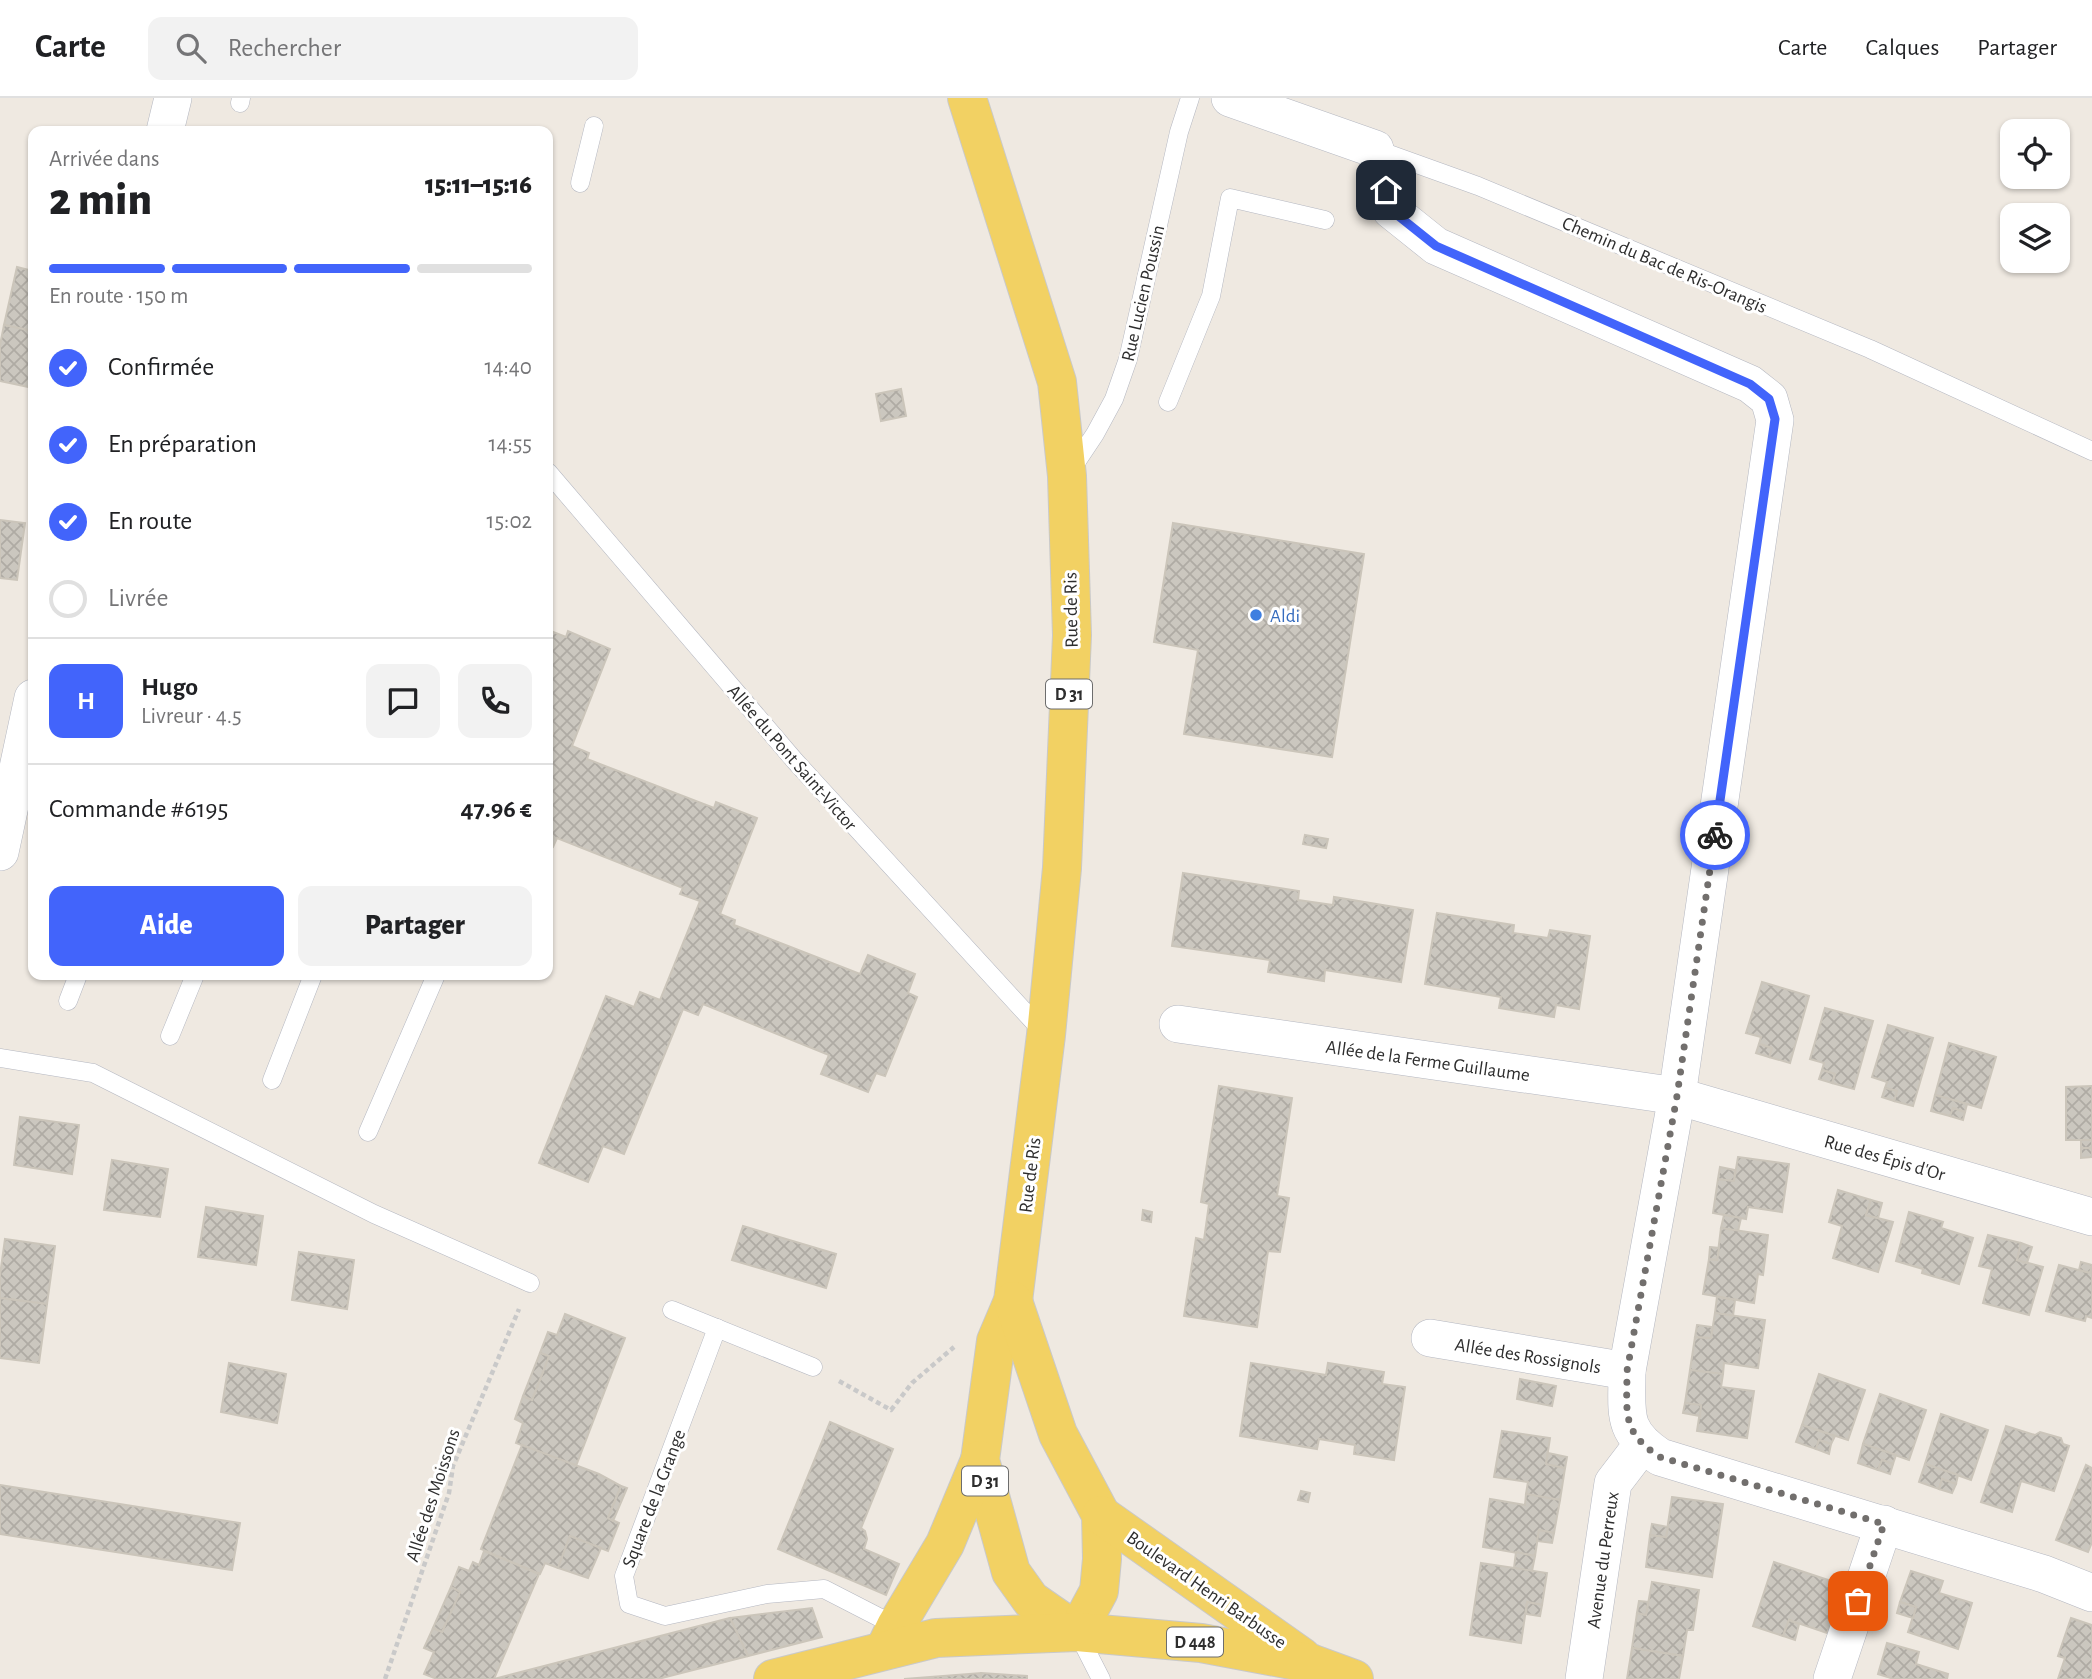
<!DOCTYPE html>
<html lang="fr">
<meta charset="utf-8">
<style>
:root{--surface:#fff;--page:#f2f2f2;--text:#202124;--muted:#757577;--line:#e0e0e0;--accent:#4264fb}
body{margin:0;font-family:"Alegreya Sans",sans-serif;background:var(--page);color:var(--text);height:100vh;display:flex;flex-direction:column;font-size:26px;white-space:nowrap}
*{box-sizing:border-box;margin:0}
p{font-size:23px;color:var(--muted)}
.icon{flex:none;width:38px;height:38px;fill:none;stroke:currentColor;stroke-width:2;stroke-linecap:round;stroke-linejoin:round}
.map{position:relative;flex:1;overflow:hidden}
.panel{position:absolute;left:28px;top:28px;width:525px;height:854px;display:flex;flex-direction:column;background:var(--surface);border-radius:14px;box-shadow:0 2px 5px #0004}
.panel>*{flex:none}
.fabs{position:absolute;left:2000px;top:21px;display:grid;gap:14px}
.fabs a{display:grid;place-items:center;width:70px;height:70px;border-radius:14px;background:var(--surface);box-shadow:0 2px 5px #0004;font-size:35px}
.pin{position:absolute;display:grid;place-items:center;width:60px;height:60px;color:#fff;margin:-30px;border-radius:14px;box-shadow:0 4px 10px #0006}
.courier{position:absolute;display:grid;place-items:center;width:70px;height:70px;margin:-35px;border:5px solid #4264fb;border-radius:50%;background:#fff;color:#222;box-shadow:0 2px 9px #0007}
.head em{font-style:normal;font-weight:800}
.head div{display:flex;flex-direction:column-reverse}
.head{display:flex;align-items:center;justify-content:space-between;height:119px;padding:0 21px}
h1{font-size:46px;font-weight:800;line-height:52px}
.bar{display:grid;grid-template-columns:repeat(4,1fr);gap:10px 7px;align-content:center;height:84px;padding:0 21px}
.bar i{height:9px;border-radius:5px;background:var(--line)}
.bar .on{background:var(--accent)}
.bar p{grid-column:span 4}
.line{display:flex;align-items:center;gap:18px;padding:0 21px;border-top:2px solid var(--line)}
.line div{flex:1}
.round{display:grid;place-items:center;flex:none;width:74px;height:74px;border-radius:14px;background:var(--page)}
ol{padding:0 21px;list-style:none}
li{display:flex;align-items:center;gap:21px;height:77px}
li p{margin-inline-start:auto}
li .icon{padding:7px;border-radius:50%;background:var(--accent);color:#fff;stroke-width:4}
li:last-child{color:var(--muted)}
li i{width:38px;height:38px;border:4px solid var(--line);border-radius:50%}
.cta{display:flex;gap:14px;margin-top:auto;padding:14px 21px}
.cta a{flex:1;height:80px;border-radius:14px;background:var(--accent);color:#fff;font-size:28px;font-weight:800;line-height:80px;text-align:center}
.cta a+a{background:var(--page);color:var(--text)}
header{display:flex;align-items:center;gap:42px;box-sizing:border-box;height:98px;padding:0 35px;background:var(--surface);border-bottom:2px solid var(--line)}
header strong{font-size:33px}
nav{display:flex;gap:38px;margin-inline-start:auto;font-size:24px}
.search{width:490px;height:63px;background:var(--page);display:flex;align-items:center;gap:18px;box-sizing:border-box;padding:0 24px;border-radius:14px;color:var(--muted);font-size:26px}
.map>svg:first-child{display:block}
.building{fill:url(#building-cross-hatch);stroke:#cbc5ba;stroke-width:2}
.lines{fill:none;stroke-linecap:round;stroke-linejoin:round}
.lane-casing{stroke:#b4b7c1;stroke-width:19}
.street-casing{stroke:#b4b7c1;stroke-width:38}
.primary-casing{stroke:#c9c9c9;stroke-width:40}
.path{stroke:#c9c9c9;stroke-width:4.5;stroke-dasharray:5 3.5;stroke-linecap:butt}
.lane{stroke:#fff;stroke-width:18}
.street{stroke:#fff;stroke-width:37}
.primary{stroke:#f2d163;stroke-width:38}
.done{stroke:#726f6d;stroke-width:7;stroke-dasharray:0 12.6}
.route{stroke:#4264fb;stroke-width:9}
.shop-dot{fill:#3f7fe0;stroke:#fff;stroke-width:2.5}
.labels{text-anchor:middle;stroke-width:6;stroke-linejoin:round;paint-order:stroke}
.shield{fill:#fff;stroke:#6d6d6d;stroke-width:2}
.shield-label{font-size:18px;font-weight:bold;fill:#2e2e2e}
.street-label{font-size:19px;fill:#2e2e2e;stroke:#fff}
.shop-label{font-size:19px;fill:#366cbe;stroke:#fff;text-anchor:start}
</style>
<header>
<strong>Carte</strong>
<div class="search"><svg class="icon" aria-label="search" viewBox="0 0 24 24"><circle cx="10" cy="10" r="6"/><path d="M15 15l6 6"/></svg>Rechercher</div>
<nav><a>Carte</a><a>Calques</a><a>Partager</a></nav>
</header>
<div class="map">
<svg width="2092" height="1581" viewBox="0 0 2092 1581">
<defs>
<pattern id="building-cross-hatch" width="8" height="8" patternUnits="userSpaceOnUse" patternTransform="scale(1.75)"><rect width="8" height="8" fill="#cbc7bf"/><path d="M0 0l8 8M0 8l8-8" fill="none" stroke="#afaba4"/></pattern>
</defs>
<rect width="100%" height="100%" fill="#efe9e1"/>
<g class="building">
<path d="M17,169L33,173V233L4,227Z"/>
<path d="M4,227L33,233V290L0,283V247Z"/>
<path d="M901,291L906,318L881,323L876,296Z"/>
<path d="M0,422L25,425L17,482L0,480Z"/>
<path d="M1173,425L1364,456L1332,659L1184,636L1198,552L1154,544Z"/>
<path d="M548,532L566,539L568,533L610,551L572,648L589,655L587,661L714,710L716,704L757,720L720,816L735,822L734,827L860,876L868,857L915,876L908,895L917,899L885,978L876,975L868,994L821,976L829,957L703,906L698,917L683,911L624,1056L603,1048L588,1084L539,1065L606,898L634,909L640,894L660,902L700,803L680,796L683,790L557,740L553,749L548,747V649L553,635L548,633Z"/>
<path d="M1305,737L1328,741L1326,750L1303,746Z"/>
<path d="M1183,775L1299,793L1298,802L1333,807L1334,799L1413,812L1401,884L1325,872L1324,883L1268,874L1270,862L1172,848Z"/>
<path d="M1437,815L1514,827L1513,835L1548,840L1550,832L1590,838L1579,911L1556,907L1554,919L1499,910L1501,899L1425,886Z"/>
<path d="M1762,884L1809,898L1790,965L1769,959L1772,950L1759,946L1761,939L1746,935Z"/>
<path d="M1825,910L1873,923L1854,991L1832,985L1835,976L1822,972L1824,965L1810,961Z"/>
<path d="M1888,927L1933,940L1913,1008L1894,1003L1897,993L1885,990L1887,984L1872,979Z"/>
<path d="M1949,945L1996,959L1981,1010L1935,997Z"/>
<path d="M1759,946L1772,950L1769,959L1756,955Z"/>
<path d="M1822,972L1835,976L1832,985L1819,981Z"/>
<path d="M1219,988L1292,1000L1277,1098L1289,1100L1280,1154L1268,1153L1257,1229L1184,1218L1196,1140L1204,1142L1209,1106L1201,1104Z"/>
<path d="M2092,988V1042H2066V989Z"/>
<path d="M1885,990L1897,993L1894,1003L1882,999Z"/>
<path d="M1935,997L1967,1006L1965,1014L1953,1010L1950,1018L1931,1013Z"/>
<path d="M1953,1010L1965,1014L1963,1022L1950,1018Z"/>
<path d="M20,1019L79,1027L72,1076L14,1067Z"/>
<rect x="2081" y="1042" width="11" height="8"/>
<path d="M2081,1050H2092V1059L2081,1060Z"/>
<path d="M1738,1059L1789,1066L1782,1114L1748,1109L1746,1121L1713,1115L1718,1081L1734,1083Z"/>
<path d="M112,1062L168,1071L160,1119L104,1112Z"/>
<path d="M1720,1069L1735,1072L1734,1083L1718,1081Z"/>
<path d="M1838,1092L1871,1102L1866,1117L1893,1124L1878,1174L1833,1160L1842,1128L1829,1124Z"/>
<path d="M1871,1102L1882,1105L1878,1120L1866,1117Z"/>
<path d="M206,1109L263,1118L256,1167L198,1159Z"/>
<path d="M1143,1112L1152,1114L1151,1124L1142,1122Z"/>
<path d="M1909,1114L1943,1124L1941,1130L1973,1140L1959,1186L1922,1175L1923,1171L1896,1163Z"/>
<path d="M1724,1117L1741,1120L1738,1133L1721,1130Z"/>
<path d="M743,1128L836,1156L826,1190L732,1162Z"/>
<path d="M1721,1130L1768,1137L1763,1177L1758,1176L1754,1205L1703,1196L1709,1161L1717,1162Z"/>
<path d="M1988,1137L2021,1145L2017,1162L2043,1169L2029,1217L1983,1205L1992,1171L1979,1168Z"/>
<path d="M5,1141L55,1148L47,1206L0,1200V1177Z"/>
<path d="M2021,1145L2032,1149L2027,1165L2017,1162Z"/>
<path d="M1710,1149L1719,1150L1717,1162L1709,1161Z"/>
<path d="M299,1154L354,1162L347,1211L292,1202Z"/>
<path d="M2081,1164L2092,1167L2090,1175L2079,1172Z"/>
<path d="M2059,1167L2090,1175L2092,1169V1220L2086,1218L2085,1223L2046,1213Z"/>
<path d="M1717,1199L1735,1202L1733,1218L1715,1215Z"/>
<path d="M0,1200L47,1206L39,1265L0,1260Z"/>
<path d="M1715,1215L1765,1222L1758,1270L1724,1265L1723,1276L1690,1272L1695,1239L1711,1240Z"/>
<path d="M565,1216L625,1240L576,1368L516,1345L523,1325L515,1321L523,1298L532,1302L549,1258L540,1255L548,1234L557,1237Z"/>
<path d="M1697,1227L1712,1229L1711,1240L1695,1239Z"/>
<path d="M540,1255L549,1258L532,1302L523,1298Z"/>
<path d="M229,1265L286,1276L277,1325L221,1314Z"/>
<path d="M1251,1265L1326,1277L1328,1265L1384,1274L1382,1286L1405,1289L1394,1362L1354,1356L1355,1347L1319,1341L1317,1351L1240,1338Z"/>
<path d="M1690,1272L1723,1276L1721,1289L1754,1293L1747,1340L1697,1333L1701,1307L1685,1305Z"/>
<path d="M1819,1276L1865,1292L1848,1342L1802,1327Z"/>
<path d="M1520,1281L1556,1288L1552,1308L1517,1301Z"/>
<path d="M1880,1296L1926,1312L1909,1362L1863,1346Z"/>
<path d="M1685,1305L1701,1307L1700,1318L1683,1315Z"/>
<path d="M1941,1316L1988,1332L1971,1382L1925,1366Z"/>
<path d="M830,1324L893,1351L861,1430L865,1433L867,1441L864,1451L899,1466L886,1497L778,1451Z"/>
<path d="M1802,1327L1835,1338L1831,1346L1819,1342L1816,1351L1796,1344Z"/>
<path d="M2006,1328L2035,1337L2040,1334L2061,1340L2063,1346L2069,1348L2054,1393L2021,1383L2012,1414L1981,1404Z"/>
<path d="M1502,1333L1550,1340L1546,1366L1565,1370L1560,1402L1526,1396L1528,1384L1494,1379Z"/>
<path d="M1819,1342L1831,1346L1829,1356L1816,1351Z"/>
<path d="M1863,1346L1896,1357L1893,1366L1882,1362L1878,1372L1858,1365Z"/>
<path d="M522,1347L599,1376L621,1388L608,1420L619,1425L608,1453L570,1438L558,1470L545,1465L540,1476L481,1451Z"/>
<path d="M1548,1355L1567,1359L1565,1370L1546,1366Z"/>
<path d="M1882,1362L1893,1366L1890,1376L1878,1372Z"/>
<path d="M1925,1366L1958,1377L1956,1386L1942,1381L1939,1391L1919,1384Z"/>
<path d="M2086,1367L2092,1370V1444L2088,1454L2056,1442Z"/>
<path d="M1942,1381L1956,1386L1952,1395L1939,1391Z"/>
<path d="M0,1387L240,1425L232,1472L0,1436Z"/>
<path d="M621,1388L627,1390L613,1423L608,1420Z"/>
<path d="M1301,1393L1310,1395L1308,1404L1298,1402Z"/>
<path d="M1526,1396L1560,1402L1554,1435L1539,1432L1535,1458L1483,1449L1490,1401L1525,1407Z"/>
<path d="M1672,1399L1723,1406L1712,1479L1646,1469L1650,1437L1666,1439Z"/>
<path d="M1652,1426L1668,1429L1666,1439L1650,1437Z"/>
<path d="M1539,1432L1554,1435L1552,1445L1537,1443Z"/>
<path d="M570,1438L601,1450L588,1480L558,1470Z"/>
<path d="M484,1453L539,1476L494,1581H437L424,1576L434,1554L424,1550L433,1530L442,1534L460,1494L451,1489L459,1469L469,1473L473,1464L479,1467Z"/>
<path d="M1516,1454L1535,1458L1532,1473L1514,1470Z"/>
<path d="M1774,1464L1843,1487L1827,1535L1789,1522L1783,1538L1753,1528Z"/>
<path d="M1481,1465L1547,1475L1542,1507L1527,1504L1521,1545L1470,1537Z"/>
<path d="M1911,1473L1943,1483L1939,1495L1972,1505L1958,1551L1908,1534L1916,1509L1900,1504Z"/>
<path d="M1652,1484L1699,1492L1693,1532H1687L1683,1558L1632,1550L1637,1515L1646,1517Z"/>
<path d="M451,1489L460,1494L442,1534L433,1530Z"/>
<path d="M1639,1503L1648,1504L1646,1517L1637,1515Z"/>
<path d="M1527,1504L1542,1507L1540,1518L1526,1516Z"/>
<path d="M1900,1504L1916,1509L1913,1520L1897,1515Z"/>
<path d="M812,1510L822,1539L748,1558L730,1520Z"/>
<path d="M730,1520L748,1558L658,1581H494Z"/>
<path d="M2071,1520L2092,1527V1581H2058L2065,1560L2058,1558Z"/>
<path d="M1789,1522L1799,1526L1795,1542L1783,1538Z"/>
<path d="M1887,1545L1919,1554L1916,1566L1948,1576L1947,1581H1894L1878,1576Z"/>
<path d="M1632,1550L1683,1558L1679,1581H1627Z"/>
<path d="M981,1575L1027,1578V1581H981Z"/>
<path d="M981,1575V1581H904Z"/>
</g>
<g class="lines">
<defs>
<g id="lane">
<path d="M240,5L241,0"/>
<path d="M1375,51L1478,88L1870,251L2092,353"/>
<path d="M580,85L594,28"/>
<path d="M1168,304L1211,198L1230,100L1325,122"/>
<path d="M1071,372L1095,336L1114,301L1128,261L1179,34L1190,0"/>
<path d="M548,374L795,663L1044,935"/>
<path d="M68,903L78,877"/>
<path d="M170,938L195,877"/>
<path d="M0,960L93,975L374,1116L530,1185"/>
<path d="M272,982L313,877"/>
<path d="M368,1034L436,877"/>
<path d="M672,1212L813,1269"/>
<path d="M717,1230L624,1478L629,1506L665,1518L767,1496L824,1491L896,1528"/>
<path d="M1077,1534L1101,1581"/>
</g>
<g id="street">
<path d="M1230,0L1375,51L1391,112L1436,148L1750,286L1769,301L1775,322L1677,998L1627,1273C1627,1316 1621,1333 1660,1359L2044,1476L2092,1495"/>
<path d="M165,33L173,0"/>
<path d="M0,754L33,600"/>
<path d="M1178,926L1677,998L2092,1119"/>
<path d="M1430,1240L1627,1273"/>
<path d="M1584,1581L1613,1385L1642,1347"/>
<path d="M1832,1581L1884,1426"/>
</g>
<g id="primary">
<path d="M967,0L1057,284L1067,378L1072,537L1062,770L1046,937L1013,1203L996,1243L980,1362L1011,1474L1031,1502L1077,1534"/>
<path d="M1013,1203L1058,1336L1101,1417L1102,1461L1099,1493L1077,1534"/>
<path d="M1101,1417L1302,1559"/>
<path d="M885,1551L896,1528L945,1446L980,1362"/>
<path d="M773,1581L936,1540L1077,1534L1201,1545L1313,1566L1354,1581"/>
</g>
</defs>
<use href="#lane" class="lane-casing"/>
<use href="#street" class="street-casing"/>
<use href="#primary" class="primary-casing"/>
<g class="path">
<path d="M839,1283L891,1312L912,1285L954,1249"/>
<path d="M385,1581L449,1395L453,1368L519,1211"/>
</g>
<use href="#lane" class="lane"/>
<use href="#street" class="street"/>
<use href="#primary" class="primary"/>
</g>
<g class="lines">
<path class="done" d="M1715,737L1677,998L1627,1273C1627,1315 1621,1334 1660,1359L1884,1426L1858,1503"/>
<path class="route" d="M1386,92L1391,112L1436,148L1750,286L1769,301L1775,321L1715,737"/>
</g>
<circle class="shop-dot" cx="1256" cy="517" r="7"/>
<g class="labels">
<g class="shield">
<rect x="1046" y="581.5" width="46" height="29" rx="5"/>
<rect x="962" y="1368.5" width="46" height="29" rx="5"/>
<rect x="1167" y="1529.5" width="56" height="29" rx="5"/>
</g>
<g class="shield-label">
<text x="1069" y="602">D 31</text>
<text x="985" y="1389">D 31</text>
<text x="1195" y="1550">D 448</text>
</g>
<g class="street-label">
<text transform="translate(1665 166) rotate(23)" y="7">Chemin du Bac de Ris-Orangis</text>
<text transform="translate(1142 195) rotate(-77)" y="7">Rue Lucien Poussin</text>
<text transform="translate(1070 512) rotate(-91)" y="7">Rue de Ris</text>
<text transform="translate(793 659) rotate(49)" y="7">Allée du Pont Saint-Victor</text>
<text transform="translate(1428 962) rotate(8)" y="7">Allée de la Ferme Guillaume</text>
<text transform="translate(1885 1059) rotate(16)" y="7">Rue des Épis d'Or</text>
<text transform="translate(1029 1077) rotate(-83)" y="7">Rue de Ris</text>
<text transform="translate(1528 1257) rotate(9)" y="7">Allée des Rossignols</text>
<text transform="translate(432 1397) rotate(-72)" y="7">Allée des Moissons</text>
<text transform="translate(653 1400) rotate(-69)" y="7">Square de la Grange</text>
<text transform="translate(1602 1462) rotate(-82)" y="7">Avenue du Perreux</text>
<text transform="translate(1207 1491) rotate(35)" y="7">Boulevard Henri Barbusse</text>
</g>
<g class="shop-label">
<text x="1270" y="524">Aldi</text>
</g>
</g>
</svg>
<div class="fabs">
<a><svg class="icon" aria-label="locate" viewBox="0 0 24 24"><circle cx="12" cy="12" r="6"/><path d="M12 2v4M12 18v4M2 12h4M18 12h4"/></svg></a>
<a><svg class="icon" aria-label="layers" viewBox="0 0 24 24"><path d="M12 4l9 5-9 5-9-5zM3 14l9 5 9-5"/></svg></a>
</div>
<div class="pin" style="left:1858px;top:1503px;background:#ea580c"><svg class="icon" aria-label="bag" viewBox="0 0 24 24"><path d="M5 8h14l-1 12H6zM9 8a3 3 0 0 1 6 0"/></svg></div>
<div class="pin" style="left:1386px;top:92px;background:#1f2937"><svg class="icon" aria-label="home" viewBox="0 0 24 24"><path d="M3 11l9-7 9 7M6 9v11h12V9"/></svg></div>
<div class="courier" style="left:1715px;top:737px"><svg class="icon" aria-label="bike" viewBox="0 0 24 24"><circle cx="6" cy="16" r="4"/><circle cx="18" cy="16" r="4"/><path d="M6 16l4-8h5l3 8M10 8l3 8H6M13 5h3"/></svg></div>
<section class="panel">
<div class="head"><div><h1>2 min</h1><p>Arrivée dans</p></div><em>15:11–15:16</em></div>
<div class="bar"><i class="on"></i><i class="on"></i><i class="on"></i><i></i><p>En route · 150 m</p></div>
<ol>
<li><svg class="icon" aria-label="check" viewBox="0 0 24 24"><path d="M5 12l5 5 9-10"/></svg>Confirmée<p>14:40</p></li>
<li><svg class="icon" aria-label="check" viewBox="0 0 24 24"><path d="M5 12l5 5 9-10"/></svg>En préparation<p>14:55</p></li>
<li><svg class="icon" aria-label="check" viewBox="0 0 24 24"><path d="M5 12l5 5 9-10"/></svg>En route<p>15:02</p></li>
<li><i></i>Livrée</li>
</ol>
<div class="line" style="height:126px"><b class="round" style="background:var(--accent);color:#fff">H</b><div><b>Hugo</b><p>Livreur · 4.5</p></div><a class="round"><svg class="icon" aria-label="chat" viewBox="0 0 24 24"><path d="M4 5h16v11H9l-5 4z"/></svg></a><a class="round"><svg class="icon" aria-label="phone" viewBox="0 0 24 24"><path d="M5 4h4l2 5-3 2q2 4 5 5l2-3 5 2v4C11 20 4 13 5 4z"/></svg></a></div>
<div class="line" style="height:91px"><div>Commande #6195</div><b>47.96 €</b></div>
<div class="cta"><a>Aide</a><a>Partager</a></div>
</section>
</div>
